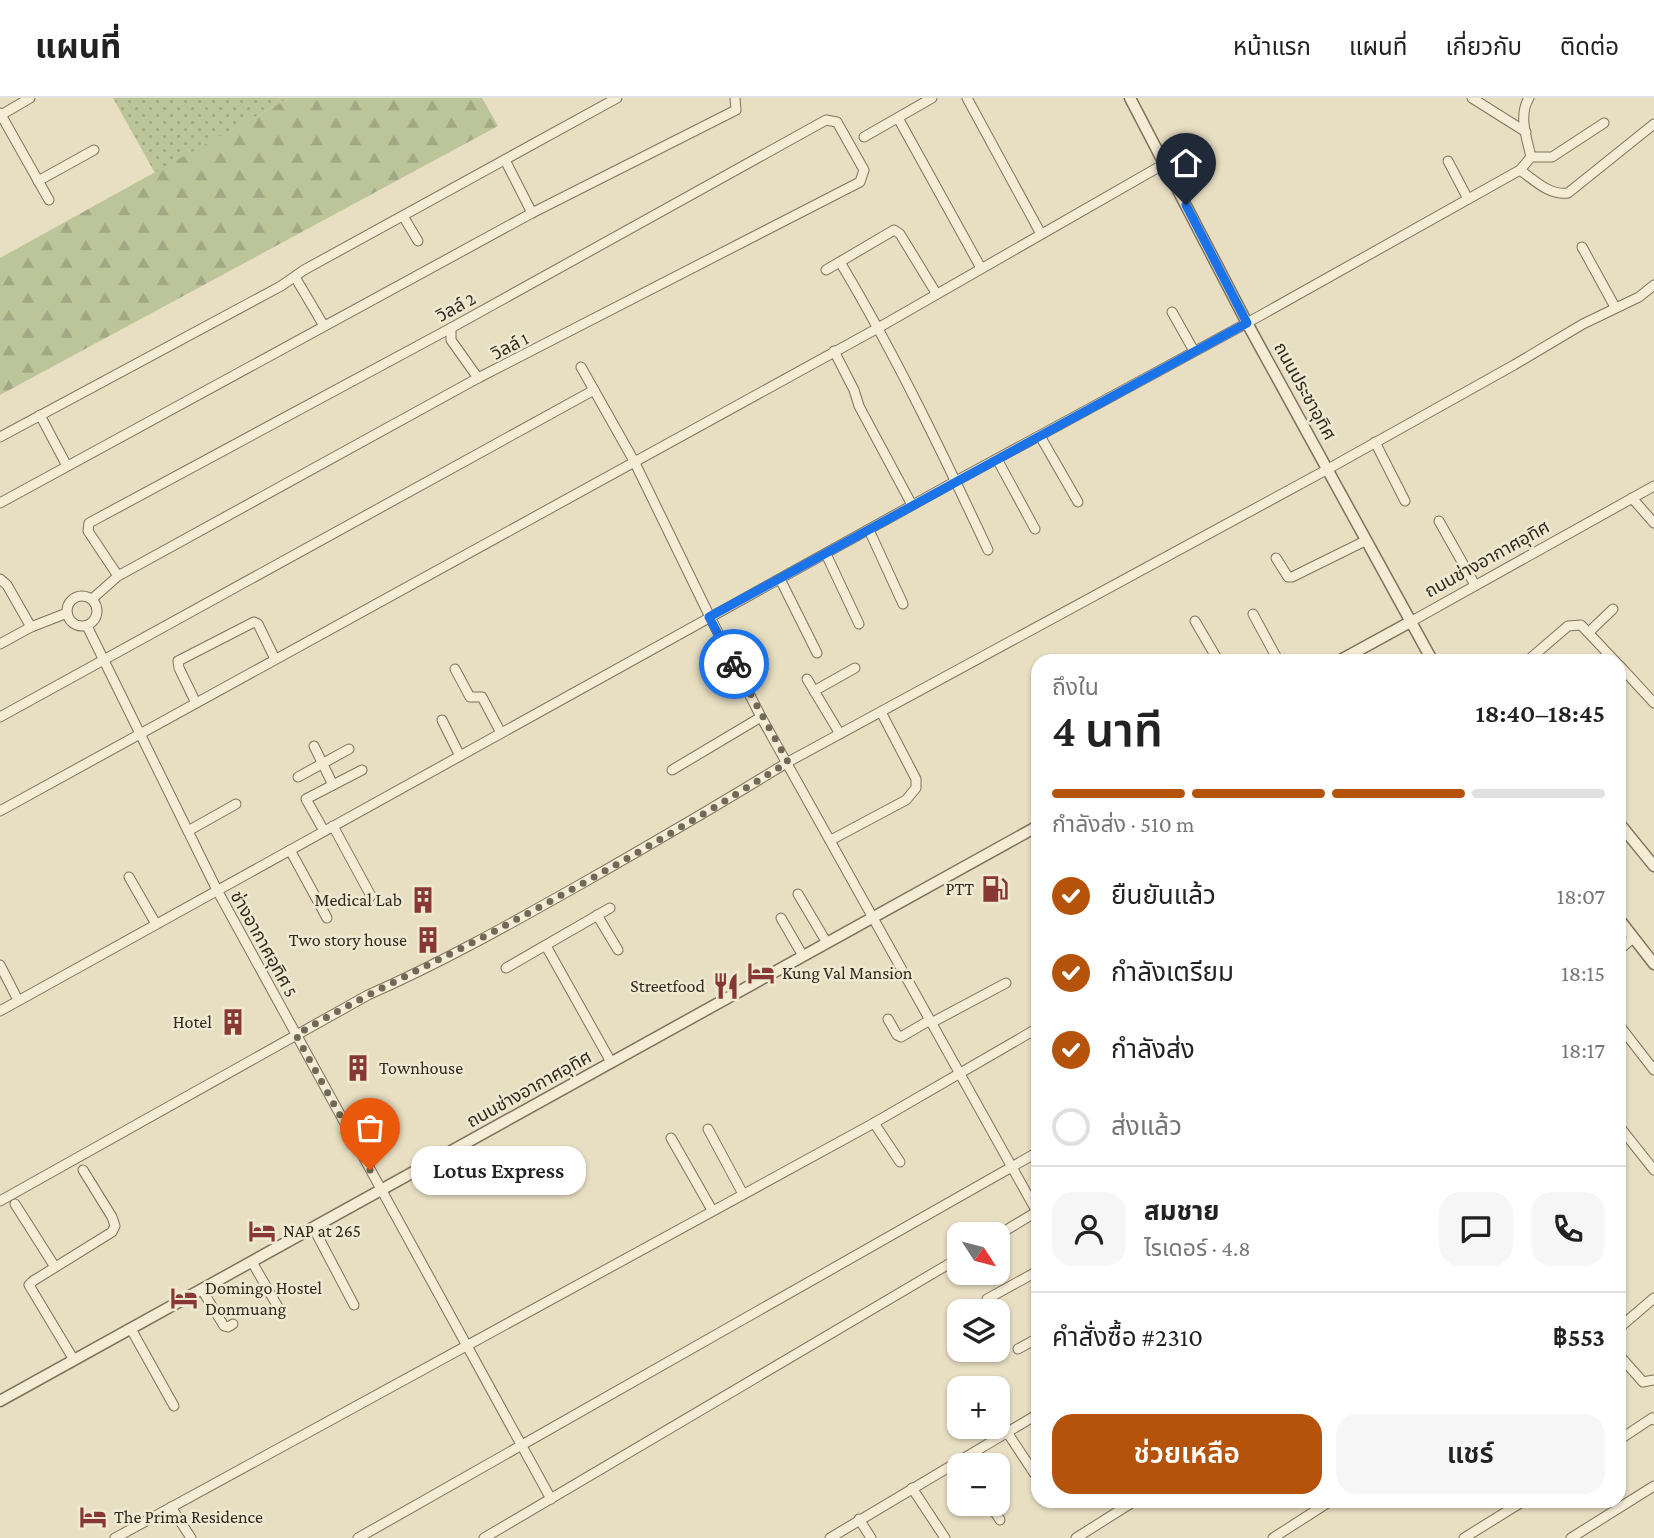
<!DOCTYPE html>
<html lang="th">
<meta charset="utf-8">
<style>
:root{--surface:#fff;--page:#f6f6f6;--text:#222;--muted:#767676;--line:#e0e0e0;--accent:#b45309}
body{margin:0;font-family:"Crimson Pro","Noto Sans Thai",serif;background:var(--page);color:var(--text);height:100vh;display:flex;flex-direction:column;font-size:26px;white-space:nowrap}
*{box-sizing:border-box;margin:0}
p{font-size:23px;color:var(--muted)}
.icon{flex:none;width:38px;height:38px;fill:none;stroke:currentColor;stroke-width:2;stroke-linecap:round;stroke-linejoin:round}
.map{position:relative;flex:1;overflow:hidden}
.panel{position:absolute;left:1031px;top:556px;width:595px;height:854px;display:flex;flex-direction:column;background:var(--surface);border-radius:21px;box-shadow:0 2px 5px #0004}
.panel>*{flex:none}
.needle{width:46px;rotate:126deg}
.buttons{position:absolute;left:947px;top:1124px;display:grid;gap:14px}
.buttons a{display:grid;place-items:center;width:63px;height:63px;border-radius:14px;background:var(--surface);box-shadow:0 2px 5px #0004;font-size:35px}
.pin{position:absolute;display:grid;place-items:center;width:60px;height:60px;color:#fff;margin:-72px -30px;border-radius:50% 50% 50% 0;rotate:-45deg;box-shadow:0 0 7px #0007}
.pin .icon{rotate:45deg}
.courier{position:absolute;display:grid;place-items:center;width:70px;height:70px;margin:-35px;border:5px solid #1a73e8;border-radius:50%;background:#fff;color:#222;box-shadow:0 2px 9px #0007}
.bubble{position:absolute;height:49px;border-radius:21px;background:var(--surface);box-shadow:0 2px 5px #0004;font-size:23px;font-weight:600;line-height:49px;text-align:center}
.head em{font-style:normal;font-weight:600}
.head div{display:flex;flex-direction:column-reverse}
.head{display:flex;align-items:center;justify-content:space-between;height:119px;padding:0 21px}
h1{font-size:46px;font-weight:600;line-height:52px}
.bar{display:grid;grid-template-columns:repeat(4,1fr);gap:10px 7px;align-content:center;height:84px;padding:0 21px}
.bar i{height:9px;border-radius:5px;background:var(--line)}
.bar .current{background:var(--accent)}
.bar p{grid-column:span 4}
.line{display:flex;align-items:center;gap:18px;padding:0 21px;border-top:2px solid var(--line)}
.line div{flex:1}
.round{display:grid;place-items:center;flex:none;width:74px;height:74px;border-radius:21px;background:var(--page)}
ol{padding:0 21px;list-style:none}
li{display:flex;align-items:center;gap:21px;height:77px}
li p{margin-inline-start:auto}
li .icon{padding:7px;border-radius:50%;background:var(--accent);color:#fff;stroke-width:4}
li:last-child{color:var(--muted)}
li i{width:38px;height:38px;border:4px solid var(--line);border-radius:50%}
.action{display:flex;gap:14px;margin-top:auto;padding:14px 21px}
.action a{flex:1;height:80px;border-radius:21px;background:var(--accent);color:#fff;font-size:28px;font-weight:600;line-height:80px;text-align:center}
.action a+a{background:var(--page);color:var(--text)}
header{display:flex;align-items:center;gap:42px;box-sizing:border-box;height:98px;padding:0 35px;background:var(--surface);border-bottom:2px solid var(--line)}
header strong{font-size:33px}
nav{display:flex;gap:38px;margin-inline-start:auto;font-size:24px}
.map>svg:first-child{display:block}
.grass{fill:url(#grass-dots)}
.forest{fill:url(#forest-firs)}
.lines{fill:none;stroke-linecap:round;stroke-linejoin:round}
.minor-casing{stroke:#80715c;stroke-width:11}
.tertiary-casing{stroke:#80715c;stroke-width:13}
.minor{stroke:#f4ecd5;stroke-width:9}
.tertiary{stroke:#f4ecd5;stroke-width:10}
.done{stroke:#716958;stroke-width:7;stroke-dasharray:0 12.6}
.route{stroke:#1a73e8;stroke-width:9}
.labels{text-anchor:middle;stroke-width:5;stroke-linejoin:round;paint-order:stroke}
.street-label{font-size:18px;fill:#31291e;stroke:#f0e9d2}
.poi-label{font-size:18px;fill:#31291e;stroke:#f0e9d2;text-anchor:end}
</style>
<header>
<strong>แผนที่</strong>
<nav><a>หน้าแรก</a><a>แผนที่</a><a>เกี่ยวกับ</a><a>ติดต่อ</a></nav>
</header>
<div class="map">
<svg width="1654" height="1440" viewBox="0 0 1654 1440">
<defs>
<pattern id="grass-dots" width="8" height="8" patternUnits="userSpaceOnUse" patternTransform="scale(1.75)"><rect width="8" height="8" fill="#bcc499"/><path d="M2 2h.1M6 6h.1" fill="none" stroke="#a2a883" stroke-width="1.8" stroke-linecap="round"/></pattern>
<pattern id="forest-firs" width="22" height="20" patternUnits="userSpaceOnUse" patternTransform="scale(1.75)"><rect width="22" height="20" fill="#bcc499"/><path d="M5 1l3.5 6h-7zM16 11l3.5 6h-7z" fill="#a2a883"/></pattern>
</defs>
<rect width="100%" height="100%" fill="#e8dfc3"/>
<path class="grass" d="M113,0H289L155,75Z"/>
<path class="forest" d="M289,0H482L498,28L0,297V160Z"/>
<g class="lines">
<defs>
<g id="minor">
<path d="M967,0L1041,136"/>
<path d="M1472,0L1526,34"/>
<path d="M1529,0C1518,17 1527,41 1531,59"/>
<path d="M0,15L49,102"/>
<path d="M1,17L30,0"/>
<path d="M898,20L981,170"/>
<path d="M864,39L932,0"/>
<path d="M505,62L532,115"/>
<path d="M1448,63L1468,101"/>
<path d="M1520,72C1534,82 1550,98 1568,95L1654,26"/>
<path d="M38,83L94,52"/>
<path d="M403,118L418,143"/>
<path d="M1582,149L1615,209"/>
<path d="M840,164C895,256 942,354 988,452"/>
<path d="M826,172L894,132L900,136L936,195"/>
<path d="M295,179L324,228"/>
<path d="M1172,214L1194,253"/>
<path d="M451,230V242L478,280"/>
<path d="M834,253L854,292L859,308L912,407"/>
<path d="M581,269L634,363L710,519L761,619L1037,1114"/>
<path d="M40,317L67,368"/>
<path d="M1040,338L1078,404"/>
<path d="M0,339L281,188L304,172L617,0"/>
<path d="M1375,344L1405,403"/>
<path d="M997,361L1035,431"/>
<path d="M1632,400L1654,425"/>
<path d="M0,405L532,115L736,12L735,0"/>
<path d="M1439,423L1475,487"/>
<path d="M869,432L903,506"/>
<path d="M826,456L859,526"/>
<path d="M1276,460L1288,479H1292L1365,443"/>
<path d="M0,481L7,487L31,529"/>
<path d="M780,481L817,555"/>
<circle cx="82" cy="513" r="15"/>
<path d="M92,501L118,478L478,280L860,84L864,72L837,24L826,22L451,230L89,425L88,433L118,478"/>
<path d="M1253,516L1279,564"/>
<path d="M1195,523L1219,564"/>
<path d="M1412,523L1654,388"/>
<path d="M87,528L217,792L551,1401"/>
<path d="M1589,534L1613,511"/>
<path d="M0,546L31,529L67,515"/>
<path d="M1526,564L1568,528L1581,527L1616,564"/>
<path d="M1619,567L1654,605"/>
<path d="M455,571L470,599H482L501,635"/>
<path d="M807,581L840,636"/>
<path d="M814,593L855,570"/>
<path d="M196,605L179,570L178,563L254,524L258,526L275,561"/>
<path d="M0,619L594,292"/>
<path d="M442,622L460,658"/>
<path d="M314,648L333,687"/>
<path d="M672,672L761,619"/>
<path d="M298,679L349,651"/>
<path d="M0,713L878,230L1164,66"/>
<path d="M333,728L371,798"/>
<path d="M188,733L236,706"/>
<path d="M324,733L306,701L362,672"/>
<path d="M831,742L906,702L916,690V681L881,614"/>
<path d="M290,752L327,820"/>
<path d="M129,779L156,826"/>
<path d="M798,796L827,845"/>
<path d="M597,817L618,852"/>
<path d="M781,820L803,858"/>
<path d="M546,848L611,964"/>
<path d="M1619,852L1633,840"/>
<path d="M0,867L18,902"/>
<path d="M506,870L610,810"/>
<path d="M0,913L956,383L1247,225L1520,72L1531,59H1552L1604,25"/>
<path d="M888,921L897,937L901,939L930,922"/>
<path d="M931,925L1006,885"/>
<path d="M1619,927L1654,972"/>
<path d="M874,1025L900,1064"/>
<path d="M1619,1028L1654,1072"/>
<path d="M708,1031L743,1096"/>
<path d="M671,1040L712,1112"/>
<path d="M0,1103L368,897C441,865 512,825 581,786C651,746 720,706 788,664L1328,371L1514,267L1583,226L1639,199L1654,187"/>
<path d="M15,1106L55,1169"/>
<path d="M314,1131L354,1207"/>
<path d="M998,1137L1038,1113"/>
<path d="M252,1164L278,1209"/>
<path d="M202,1192L224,1228L228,1229L233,1226"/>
<path d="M987,1201L1038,1173"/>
<path d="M1619,1230L1654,1200"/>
<path d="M131,1231L174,1308"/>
<path d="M1018,1251L1038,1240"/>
<path d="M1619,1257L1643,1284L1654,1282"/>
<path d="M74,1262L29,1187L33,1183L112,1134L115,1128L112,1119L83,1072"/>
<path d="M1007,1334L1038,1381"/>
<path d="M1619,1342L1652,1320L1654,1322"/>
<path d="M912,1390L945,1440"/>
<path d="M989,1405L1000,1422"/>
<path d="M171,1409L191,1440"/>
<path d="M859,1421L871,1440"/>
<path d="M115,1440L874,1025L1038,930"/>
<path d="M358,1440L1038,1054"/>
<path d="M484,1440L959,1160"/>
<path d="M830,1440L1038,1316"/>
<path d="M1076,1440L1133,1404"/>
<path d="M1273,1440L1329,1404"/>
<path d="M1464,1440L1522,1404"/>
<path d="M1571,1440L1654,1388"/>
</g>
<g id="tertiary">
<path d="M1130,0L1247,225L1433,564"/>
<path d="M1337,564L1412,523"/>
<path d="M1619,725L1654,768"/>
<path d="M1619,821L1654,866"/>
<path d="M0,1303L1038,728"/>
</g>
</defs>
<use href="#minor" class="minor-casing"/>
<use href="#tertiary" class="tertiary-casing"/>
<use href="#minor" class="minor"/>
<use href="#tertiary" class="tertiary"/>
</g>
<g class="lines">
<path class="done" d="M370,1072L296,937C358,900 424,870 489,836C590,783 691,725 788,664L734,566"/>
<path class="route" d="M734,566L709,519L1247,225L1186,107"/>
</g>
<defs>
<symbol id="fuel-bare" viewBox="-9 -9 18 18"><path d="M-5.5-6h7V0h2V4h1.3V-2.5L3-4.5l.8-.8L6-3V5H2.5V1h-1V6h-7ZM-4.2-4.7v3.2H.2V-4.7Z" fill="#873834" stroke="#f0e9d2" stroke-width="2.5" paint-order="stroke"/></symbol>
<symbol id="building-bare" viewBox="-9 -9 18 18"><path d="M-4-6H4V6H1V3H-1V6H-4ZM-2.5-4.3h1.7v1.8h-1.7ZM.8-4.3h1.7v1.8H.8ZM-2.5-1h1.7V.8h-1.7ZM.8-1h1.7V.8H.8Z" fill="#873834" stroke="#f0e9d2" stroke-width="2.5" paint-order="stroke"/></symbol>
<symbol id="hotel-bare" viewBox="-9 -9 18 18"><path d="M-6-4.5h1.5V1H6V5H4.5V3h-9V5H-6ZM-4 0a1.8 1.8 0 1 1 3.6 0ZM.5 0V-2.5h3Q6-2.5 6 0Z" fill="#873834" stroke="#f0e9d2" stroke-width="2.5" paint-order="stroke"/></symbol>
<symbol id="restaurant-bare" viewBox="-9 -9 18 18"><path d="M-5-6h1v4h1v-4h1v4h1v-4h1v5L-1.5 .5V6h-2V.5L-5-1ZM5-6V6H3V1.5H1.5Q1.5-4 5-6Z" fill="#873834" stroke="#f0e9d2" stroke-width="2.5" paint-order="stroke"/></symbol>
</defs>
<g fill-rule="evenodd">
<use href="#fuel-bare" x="976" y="772" width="38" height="38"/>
<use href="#building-bare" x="404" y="783" width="38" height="38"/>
<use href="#building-bare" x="409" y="823" width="38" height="38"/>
<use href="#hotel-bare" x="742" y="856" width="38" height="38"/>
<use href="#restaurant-bare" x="707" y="869" width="38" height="38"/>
<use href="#building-bare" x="214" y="905" width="38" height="38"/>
<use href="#building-bare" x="339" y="951" width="38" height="38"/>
<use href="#hotel-bare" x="243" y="1114" width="38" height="38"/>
<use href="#hotel-bare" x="165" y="1181" width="38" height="38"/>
<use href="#hotel-bare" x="74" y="1400" width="38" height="38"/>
</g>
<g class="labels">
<g class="street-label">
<text transform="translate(456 209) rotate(-29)" y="6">วิลล์ 2</text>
<text transform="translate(510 248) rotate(-27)" y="6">วิลล์ 1</text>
<text transform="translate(1305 293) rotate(61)" y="6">ถนนประชาอุทิศ</text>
<text transform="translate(1487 461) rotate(-29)" y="6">ถนนช่างอากาศอุทิศ</text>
<text transform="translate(264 846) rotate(61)" y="6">ช่างอากาศอุทิศ 5</text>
<text transform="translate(529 991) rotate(-29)" y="6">ถนนช่างอากาศอุทิศ</text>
</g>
<g class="poi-label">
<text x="974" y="797">PTT</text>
<text x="402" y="808">Medical Lab</text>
<text x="407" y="848">Two story house</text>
<text x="782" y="881" text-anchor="start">Kung Val Mansion</text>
<text x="705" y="894">Streetfood</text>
<text x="212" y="930">Hotel</text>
<text x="379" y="976" text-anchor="start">Townhouse</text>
<text x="283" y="1139" text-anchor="start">NAP at 265</text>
<text x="205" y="1196" text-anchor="start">Domingo Hostel<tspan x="205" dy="21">Donmuang</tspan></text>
<text x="114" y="1425" text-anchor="start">The Prima Residence</text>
</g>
</g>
</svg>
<div class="buttons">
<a><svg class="needle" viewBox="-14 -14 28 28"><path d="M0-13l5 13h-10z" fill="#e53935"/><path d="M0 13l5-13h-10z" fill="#767676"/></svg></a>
<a><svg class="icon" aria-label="layers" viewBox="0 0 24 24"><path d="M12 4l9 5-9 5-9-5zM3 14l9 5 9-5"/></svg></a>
<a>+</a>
<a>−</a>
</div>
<div class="pin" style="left:370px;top:1072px;background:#ea580c"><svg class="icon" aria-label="bag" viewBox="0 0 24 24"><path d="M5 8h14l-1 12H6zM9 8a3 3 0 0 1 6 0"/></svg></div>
<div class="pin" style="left:1186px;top:107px;background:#1f2937"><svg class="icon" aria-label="home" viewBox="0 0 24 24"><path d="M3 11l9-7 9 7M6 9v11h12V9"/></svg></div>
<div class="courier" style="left:734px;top:566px"><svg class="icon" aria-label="bike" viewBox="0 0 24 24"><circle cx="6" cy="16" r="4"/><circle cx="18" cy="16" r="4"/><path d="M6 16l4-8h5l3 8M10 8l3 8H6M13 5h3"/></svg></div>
<div class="bubble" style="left:411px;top:1048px;width:175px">Lotus Express</div>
<section class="panel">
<div class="head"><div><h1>4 นาที</h1><p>ถึงใน</p></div><em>18:40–18:45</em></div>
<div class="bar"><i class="current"></i><i class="current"></i><i class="current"></i><i></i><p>กำลังส่ง · 510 m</p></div>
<ol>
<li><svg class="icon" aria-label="check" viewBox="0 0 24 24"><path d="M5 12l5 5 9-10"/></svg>ยืนยันแล้ว<p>18:07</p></li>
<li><svg class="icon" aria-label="check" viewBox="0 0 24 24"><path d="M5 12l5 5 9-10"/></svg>กำลังเตรียม<p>18:15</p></li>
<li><svg class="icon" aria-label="check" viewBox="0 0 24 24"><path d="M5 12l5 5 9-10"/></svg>กำลังส่ง<p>18:17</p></li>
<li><i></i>ส่งแล้ว</li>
</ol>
<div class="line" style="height:126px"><a class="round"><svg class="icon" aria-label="person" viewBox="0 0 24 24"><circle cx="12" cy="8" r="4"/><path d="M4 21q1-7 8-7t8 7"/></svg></a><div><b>สมชาย</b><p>ไรเดอร์ · 4.8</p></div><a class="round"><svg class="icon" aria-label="chat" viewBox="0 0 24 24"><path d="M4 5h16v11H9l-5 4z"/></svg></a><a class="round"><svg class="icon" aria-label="phone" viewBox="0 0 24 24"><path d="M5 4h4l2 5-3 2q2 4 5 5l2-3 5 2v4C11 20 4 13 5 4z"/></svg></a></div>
<div class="line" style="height:91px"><div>คำสั่งซื้อ #2310</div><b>฿553</b></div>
<div class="action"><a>ช่วยเหลือ</a><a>แชร์</a></div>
</section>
</div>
